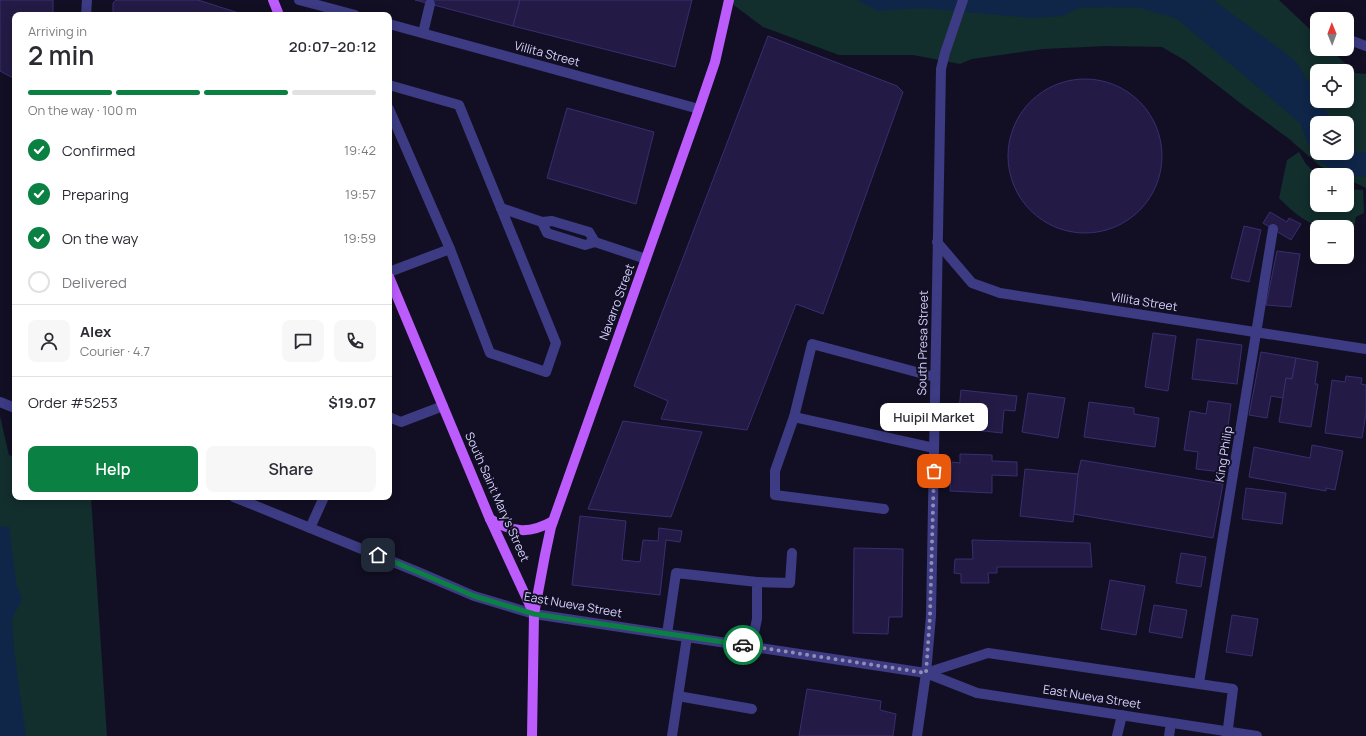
<!DOCTYPE html>
<meta charset="utf-8">
<style>
:root{--surface:#fff;--page:#f7f7f7;--text:#2b2b33;--muted:#7c7c81;--line:#e1e1e2;--accent:#0b8043}
body{margin:0;font-family:Manrope,sans-serif;background:var(--page);color:var(--text);height:100vh;display:flex;flex-direction:column;font-size:15px;white-space:nowrap}
*{box-sizing:border-box;margin:0}
p{font-size:13px;color:var(--muted)}
.icon{flex:none;width:22px;height:22px;fill:none;stroke:currentColor;stroke-width:2;stroke-linecap:round;stroke-linejoin:round}
.map{position:relative;flex:1;overflow:hidden}
.side{position:absolute;left:12px;top:12px;width:380px;height:488px;display:flex;flex-direction:column;background:var(--surface);border-radius:8px;box-shadow:0 2px 10px #0003}
.side>*{flex:none}
.needle{width:26px;rotate:359deg}
.buttons{position:absolute;left:1310px;top:12px;display:grid;gap:8px}
.buttons a{display:grid;place-items:center;width:44px;height:44px;border-radius:8px;background:var(--surface);box-shadow:0 2px 10px #0003;font-size:20px}
.pin{position:absolute;display:grid;place-items:center;width:34px;height:34px;color:#fff;margin:-17px;border-radius:8px;box-shadow:0 2px 6px #0006}
.courier{position:absolute;display:grid;place-items:center;width:40px;height:40px;margin:-20px;border:3px solid #0b8043;border-radius:50%;background:#fff;color:#222;box-shadow:0 1px 5px #0007}
.bubble{position:absolute;height:28px;border-radius:8px;background:var(--surface);box-shadow:0 2px 10px #0003;font-size:13px;font-weight:600;line-height:28px;text-align:center}
.summary em{font-style:normal;font-weight:600}
.summary div{display:flex;flex-direction:column-reverse}
.summary{display:flex;align-items:center;justify-content:space-between;height:68px;padding:0 16px}
h1{font-size:26px;font-weight:600;line-height:30px}
.bar{display:grid;grid-template-columns:repeat(4,1fr);gap:6px 4px;align-content:center;height:48px;padding:0 16px}
.bar i{height:5px;border-radius:3px;background:var(--line)}
.bar .on{background:var(--accent)}
.bar p{grid-column:span 4}
.line{display:flex;align-items:center;gap:10px;padding:0 16px;border-top:1px solid var(--line)}
.line div{flex:1}
.round{display:grid;place-items:center;flex:none;width:42px;height:42px;border-radius:8px;background:var(--page)}
ol{padding:0 16px;list-style:none}
li{display:flex;align-items:center;gap:12px;height:44px}
li p{margin-inline-start:auto}
li .icon{padding:4px;border-radius:50%;background:var(--accent);color:#fff;stroke-width:4}
li:last-child{color:var(--muted)}
li i{width:22px;height:22px;border:2px solid var(--line);border-radius:50%}
.cta{display:flex;gap:8px;margin-top:auto;padding:8px 16px}
.cta a{flex:1;height:46px;border-radius:8px;background:var(--accent);color:#fff;font-size:16px;font-weight:600;line-height:46px;text-align:center}
.cta a+a{background:var(--page);color:var(--text)}
.map>svg:first-child{display:block}
.green{fill:#122e2d;fill-rule:evenodd}
.water{fill:#0f2649}
.building{fill:#231b45;stroke:#392e71}
.lines{fill:none;stroke-linecap:round;stroke-linejoin:round}
.minor{stroke:#3c3b83;stroke-width:10}
.major{stroke:#bc5cfc;stroke-width:10}
.done{stroke:#928eb2;stroke-width:4;stroke-dasharray:0 7.2}
.route{stroke:#0b8043;stroke-width:5}
.labels{text-anchor:middle;stroke-width:4;stroke-linejoin:round;paint-order:stroke}
.street-label{font-size:12px;fill:#d7d3fe;stroke:#120f24}
</style>
<div class="map">
<svg width="1366" height="736" viewBox="0 0 1366 736">
<rect width="100%" height="100%" fill="#120f24"/>
<g class="green">
<path d="M727,0H1279L1317,36V49H1330L1355,73L1366,74V188L1347,179V175H1337L1320,166L1288,138L1244,106L1186,61L1162,47L1107,46L1043,49L972,59L960,64L913,55H839L763,27ZM1317,71H1347V101H1317ZM1317,123H1347V153H1317Z"/>
<path d="M1299,152L1306,164L1317,175V205H1347V189L1363,190L1364,213L1356,217L1353,233L1347,232V227C1340,227 1332,228 1324,227C1307,225 1291,210 1279,198L1287,160Z"/>
<path d="M0,416L9,455L15,457V497H91L107,736H0Z"/>
</g>
<g class="water">
<path d="M857,0H1213L1280,49L1296,62L1317,96V101H1320L1328,115L1329,123H1317V153H1347V150L1359,153L1366,152V177C1360,175 1354,178 1347,176V175L1337,173L1322,163L1311,151L1300,123L1177,19L1140,8L1104,7L1079,8L1063,16L1033,18L920,8L878,11Z"/>
<path d="M9,526L16,583L22,599L12,619L14,650L26,736H0V527Z"/>
</g>
<g class="building">
<path d="M0,0H53V15H15V79L0,71Z"/>
<path d="M116,0H198L242,14L243,15H113V3Z"/>
<path d="M415,0H520L513,26Z"/>
<path d="M520,0H692L675,67L513,26Z"/>
<path d="M768,36L897,86L903,92L823,314L796,304L747,430L661,419L668,401L634,386Z"/>
<circle cx="1085" cy="156" r="77"/>
<path d="M567,108L654,132L636,204L547,178Z"/>
<path d="M1270,212L1287,222L1289,218L1301,224L1291,240L1263,223Z"/>
<path d="M1244,226L1261,230L1249,282L1231,278Z"/>
<path d="M1277,251L1300,254L1291,307L1266,305Z"/>
<path d="M1153,333L1176,336L1168,391L1145,387Z"/>
<path d="M1197,339L1242,345L1237,384L1192,379Z"/>
<path d="M1261,352L1296,358L1292,379L1286,378L1283,398L1271,396L1267,418L1249,415Z"/>
<path d="M1296,358L1318,362L1315,384H1318L1311,427L1279,422L1286,378L1292,379Z"/>
<path d="M1346,376L1362,378L1361,384L1366,385V413L1362,438L1325,433L1332,380L1345,382Z"/>
<path d="M961,390L1017,396L1015,411L1004,410L1002,433L957,428Z"/>
<path d="M1028,393L1065,398L1058,438L1022,432Z"/>
<path d="M1208,401L1231,404L1222,472L1196,469L1198,452L1184,450L1190,411L1206,414Z"/>
<path d="M1089,402L1134,408V414L1159,418L1155,447L1084,437Z"/>
<path d="M623,421L702,432L671,517L588,509Z"/>
<path d="M1312,445L1343,451L1335,490L1326,488V491L1249,477L1254,447L1310,458Z"/>
<path d="M960,454L992,455V461L1017,462V476L992,475V493L950,491L952,462L960,463Z"/>
<path d="M1081,460L1223,484L1213,538L1074,514L1078,474Z"/>
<path d="M1025,469L1078,474L1073,522L1020,516Z"/>
<path d="M1246,488L1286,493L1282,524L1242,519Z"/>
<path d="M580,516L626,521L622,560L640,562L643,540L658,541L659,528L682,531L680,542L666,540L660,595L572,585Z"/>
<path d="M972,540L1090,543L1092,567H997V573H988L989,583H961V574L954,573L955,559H973Z"/>
<path d="M854,548L903,549L902,617H889L888,634L853,633Z"/>
<path d="M1181,553L1206,557L1201,587L1176,583Z"/>
<path d="M1110,580L1145,586L1136,635L1101,629Z"/>
<path d="M1154,605L1187,610L1182,638L1149,632Z"/>
<path d="M1232,615L1258,619L1252,656L1226,652Z"/>
<path d="M807,689L881,701L880,710L896,714L893,736H799Z"/>
</g>
<g class="lines">
<g class="minor">
<path d="M299,0L355,15"/>
<path d="M86,15L87,0"/>
<path d="M389,24L699,109"/>
<path d="M423,33L430,4"/>
<path d="M1347,39L1366,46"/>
<path d="M389,85L459,105L556,343L546,372L490,353L450,249"/>
<path d="M389,109L450,249L389,272"/>
<path d="M501,208L542,222L552,221L589,232L595,242L646,259"/>
<path d="M542,222L547,233L585,245L595,242"/>
<path d="M937,242L972,283L1000,293L1366,349"/>
<path d="M0,402L15,408"/>
<path d="M389,417L401,422L443,406"/>
<path d="M794,417L775,471V495L884,509"/>
<path d="M934,448L794,417L812,344L935,377"/>
<path d="M234,497L418,572L474,596L534,614L926,673L977,693L1257,736"/>
<path d="M310,528L324,497"/>
<path d="M757,582L790,583L792,553"/>
<path d="M667,634L676,573L757,582V619L751,647"/>
<path d="M926,673L988,653L1233,689L1227,736"/>
<path d="M1199,683L1273,229"/>
<path d="M678,696L752,709"/>
<path d="M672,736L687,637"/>
<path d="M917,736L926,673L931,616L941,69L945,53L963,0"/>
<path d="M1117,736L1122,715"/>
<path d="M1169,736L1171,723"/>
</g>
<g class="major">
<path d="M273,0L279,15"/>
<path d="M389,277L490,519L534,614L532,736"/>
<path d="M490,519C513,533 530,534 553,521"/>
<path d="M534,614L545,555L551,527L699,109L715,62L729,0"/>
</g>
</g>
<g class="lines">
<path class="done" d="M743,645L926,673L930,616L934,471"/>
<path class="route" d="M378,555L474,596L534,614L743,645"/>
</g>
<g class="labels">
<g class="street-label">
<text transform="translate(547 54) rotate(15)" y="4">Villita Street</text>
<text transform="translate(617 302) rotate(-70)" y="4">Navarro Street</text>
<text transform="translate(1144 302) rotate(9)" y="4">Villita Street</text>
<text transform="translate(923 343) rotate(-89)" y="4">South Presa Street</text>
<text transform="translate(1224 454) rotate(-81)" y="4">King Philip</text>
<text transform="translate(497 497) rotate(66)" y="4">South Saint Mary's Street</text>
<text transform="translate(573 605) rotate(10)" y="4">East Nueva Street</text>
<text transform="translate(1092 697) rotate(9)" y="4">East Nueva Street</text>
</g>
</g>
</svg>
<div class="buttons">
<a><svg class="needle" viewBox="-14 -14 28 28"><path d="M0-13l5 13h-10z" fill="#e53935"/><path d="M0 13l5-13h-10z" fill="#7c7c81"/></svg></a>
<a><svg class="icon" aria-label="locate" viewBox="0 0 24 24"><circle cx="12" cy="12" r="6"/><path d="M12 2v4M12 18v4M2 12h4M18 12h4"/></svg></a>
<a><svg class="icon" aria-label="layers" viewBox="0 0 24 24"><path d="M12 4l9 5-9 5-9-5zM3 14l9 5 9-5"/></svg></a>
<a>+</a>
<a>−</a>
</div>
<div class="pin" style="left:934px;top:471px;background:#ea580c"><svg class="icon" aria-label="bag" viewBox="0 0 24 24"><path d="M5 8h14l-1 12H6zM9 8a3 3 0 0 1 6 0"/></svg></div>
<div class="pin" style="left:378px;top:555px;background:#1f2937"><svg class="icon" aria-label="home" viewBox="0 0 24 24"><path d="M3 11l9-7 9 7M6 9v11h12V9"/></svg></div>
<div class="courier" style="left:743px;top:645px"><svg class="icon" aria-label="car" viewBox="0 0 24 24"><path d="M5 17H2v-5l4-1 3-4h7l3 4 3 1v5h-3M9 17h6M6 11h13"/><circle cx="7" cy="17" r="2"/><circle cx="17" cy="17" r="2"/></svg></div>
<div class="bubble" style="left:880px;top:403px;width:108px">Huipil Market</div>
<section class="side">
<div class="summary"><div><h1>2 min</h1><p>Arriving in</p></div><em>20:07–20:12</em></div>
<div class="bar"><i class="on"></i><i class="on"></i><i class="on"></i><i></i><p>On the way · 100 m</p></div>
<ol>
<li><svg class="icon" aria-label="check" viewBox="0 0 24 24"><path d="M5 12l5 5 9-10"/></svg>Confirmed<p>19:42</p></li>
<li><svg class="icon" aria-label="check" viewBox="0 0 24 24"><path d="M5 12l5 5 9-10"/></svg>Preparing<p>19:57</p></li>
<li><svg class="icon" aria-label="check" viewBox="0 0 24 24"><path d="M5 12l5 5 9-10"/></svg>On the way<p>19:59</p></li>
<li><i></i>Delivered</li>
</ol>
<div class="line" style="height:72px"><a class="round"><svg class="icon" aria-label="person" viewBox="0 0 24 24"><circle cx="12" cy="8" r="4"/><path d="M4 21q1-7 8-7t8 7"/></svg></a><div><b>Alex</b><p>Courier · 4.7</p></div><a class="round"><svg class="icon" aria-label="chat" viewBox="0 0 24 24"><path d="M4 5h16v11H9l-5 4z"/></svg></a><a class="round"><svg class="icon" aria-label="phone" viewBox="0 0 24 24"><path d="M5 4h4l2 5-3 2q2 4 5 5l2-3 5 2v4C11 20 4 13 5 4z"/></svg></a></div>
<div class="line" style="height:52px"><div>Order #5253</div><b>$19.07</b></div>
<div class="cta"><a>Help</a><a>Share</a></div>
</section>
</div>
